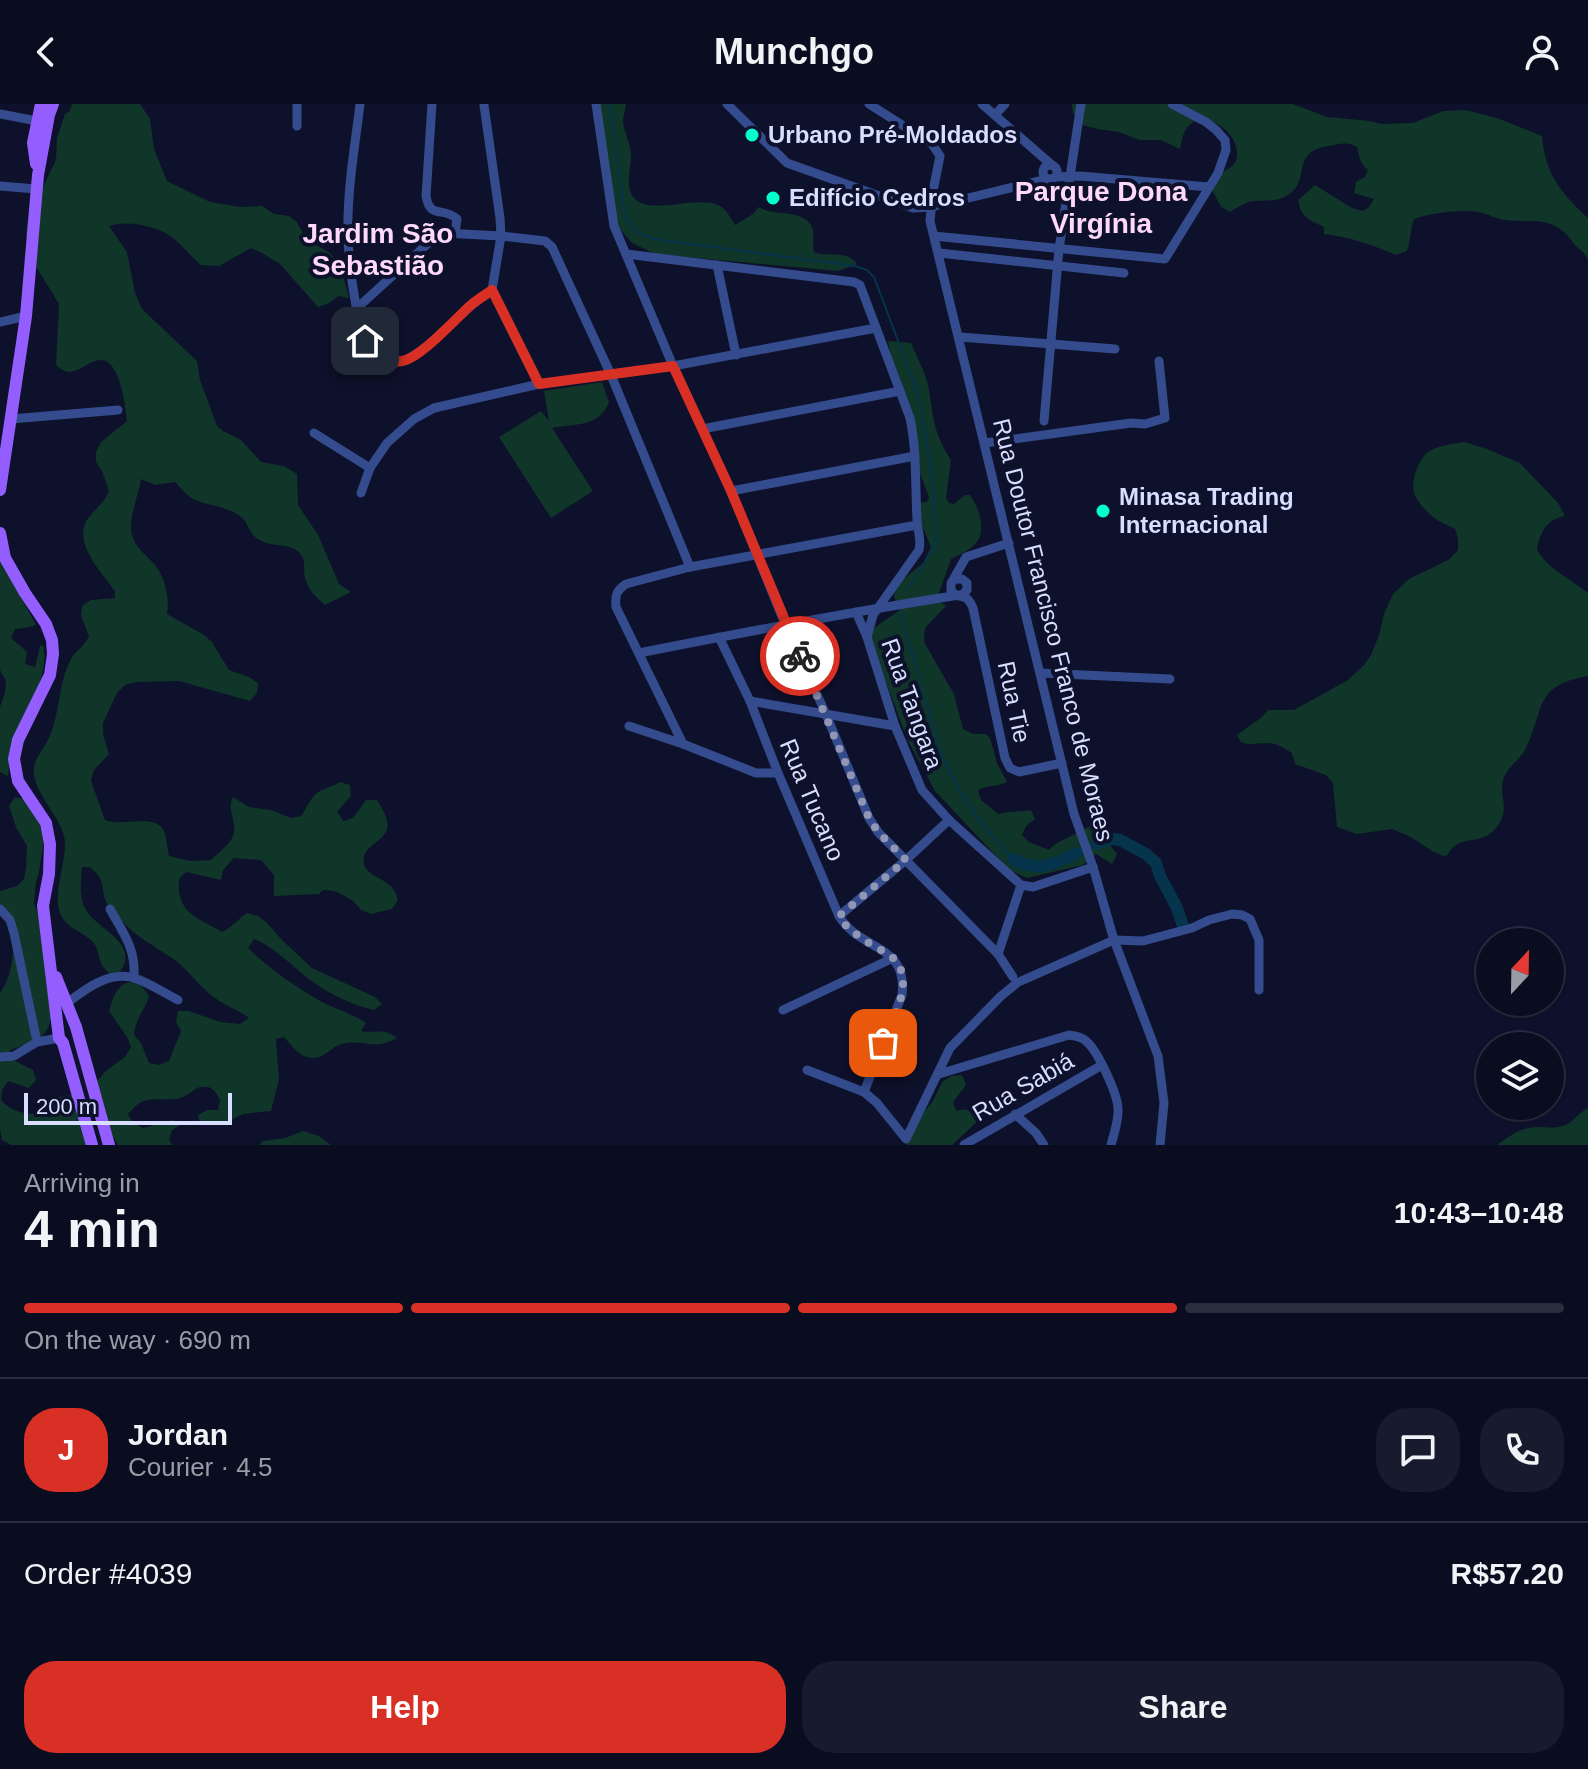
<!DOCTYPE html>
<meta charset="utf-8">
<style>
:root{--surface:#0a0d20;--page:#181b2d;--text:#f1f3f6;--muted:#999ca5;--line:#2a2d3e;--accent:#d93025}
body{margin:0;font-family:Arial,sans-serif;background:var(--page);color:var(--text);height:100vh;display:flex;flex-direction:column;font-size:30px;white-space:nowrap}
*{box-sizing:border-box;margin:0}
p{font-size:26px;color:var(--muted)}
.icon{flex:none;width:44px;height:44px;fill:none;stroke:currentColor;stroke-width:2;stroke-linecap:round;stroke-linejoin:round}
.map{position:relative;height:1041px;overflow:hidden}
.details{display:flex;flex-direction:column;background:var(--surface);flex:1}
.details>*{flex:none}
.needle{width:52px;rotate:22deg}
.buttons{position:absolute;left:1476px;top:824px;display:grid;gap:16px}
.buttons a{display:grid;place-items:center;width:88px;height:88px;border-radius:50%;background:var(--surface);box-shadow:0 2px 6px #0004,0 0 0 2px var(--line);font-size:40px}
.scale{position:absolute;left:24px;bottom:20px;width:208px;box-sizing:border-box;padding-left:8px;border:4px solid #d7deff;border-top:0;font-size:22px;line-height:28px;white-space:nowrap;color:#d7deff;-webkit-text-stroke:6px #0e112b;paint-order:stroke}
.pin{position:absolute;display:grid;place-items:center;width:68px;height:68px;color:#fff;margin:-34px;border-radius:16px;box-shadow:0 4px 12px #0006}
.courier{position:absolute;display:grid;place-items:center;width:80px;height:80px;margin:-40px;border:6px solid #d93025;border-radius:50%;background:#fff;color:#222;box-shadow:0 2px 10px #0007}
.summary em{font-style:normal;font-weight:600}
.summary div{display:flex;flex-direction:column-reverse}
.summary{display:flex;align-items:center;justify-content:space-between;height:136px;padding:0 24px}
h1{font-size:52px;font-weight:600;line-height:60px}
.bar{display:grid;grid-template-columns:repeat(4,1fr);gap:12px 8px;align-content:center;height:96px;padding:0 24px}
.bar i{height:10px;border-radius:6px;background:var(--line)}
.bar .active{background:var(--accent)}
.bar p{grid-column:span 4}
.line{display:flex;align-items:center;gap:20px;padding:0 24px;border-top:2px solid var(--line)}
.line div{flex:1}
.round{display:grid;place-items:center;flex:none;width:84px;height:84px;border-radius:32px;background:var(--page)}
.cta{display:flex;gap:16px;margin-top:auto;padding:16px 24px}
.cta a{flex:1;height:92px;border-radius:32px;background:var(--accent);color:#fff;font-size:32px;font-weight:600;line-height:92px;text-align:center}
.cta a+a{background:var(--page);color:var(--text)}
header{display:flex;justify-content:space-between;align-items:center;height:104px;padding:0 24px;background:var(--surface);font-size:36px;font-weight:600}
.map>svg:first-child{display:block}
.green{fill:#103529}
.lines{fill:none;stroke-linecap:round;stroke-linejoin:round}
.stream{stroke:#05344c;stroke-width:2}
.river{stroke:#05344c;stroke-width:12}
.minor{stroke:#344b8e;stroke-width:9}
.major{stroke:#945eff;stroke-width:12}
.done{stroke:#9196b5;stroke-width:8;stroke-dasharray:0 14.4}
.route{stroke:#d93025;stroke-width:10}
.poi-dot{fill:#03ffce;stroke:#0e112b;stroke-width:3}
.labels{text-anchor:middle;stroke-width:8;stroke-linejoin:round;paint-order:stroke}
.poi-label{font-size:24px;font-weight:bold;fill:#d7deff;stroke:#0e112b;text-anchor:start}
.street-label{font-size:24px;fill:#d7deff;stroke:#0e112b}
.quarter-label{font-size:28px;font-weight:bold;fill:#ffd9fc;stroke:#0e112b}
</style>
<header><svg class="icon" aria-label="back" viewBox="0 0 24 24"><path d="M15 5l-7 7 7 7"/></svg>Munchgo<svg class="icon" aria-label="person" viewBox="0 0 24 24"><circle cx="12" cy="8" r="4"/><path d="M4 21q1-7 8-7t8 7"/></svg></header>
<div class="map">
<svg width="1588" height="1041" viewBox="0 0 1588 1041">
<rect width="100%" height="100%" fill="#0e112b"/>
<g class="green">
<path d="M72,0H140L150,15L154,45L167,77L210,98L240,103L262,102L274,110L289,112L297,118L306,135L330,149L340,161L349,194L338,192L329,199L318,203L280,160L262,149L251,144L219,162L201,161C190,152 179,137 167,130C152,121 125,116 109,122L127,148L135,189L142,205L197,257L200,276L217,322L223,327L241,336L261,358L284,362L297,370L298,401L318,431L339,480L351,488L325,501C317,494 309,487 306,477C301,465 310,453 294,445C285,440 273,442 264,438C246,431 251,420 240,412C227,402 207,402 193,395C186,391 180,383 175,378L155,381L141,375C139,389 130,412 131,425C133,443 145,449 155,461C165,473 170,495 167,510L204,531L212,538L229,566L249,573L258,579L257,589L250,597L179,577L136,578L125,581L117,589L103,619V630L109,650L94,666L91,677L105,716C121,723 153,710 163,725C167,732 167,744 169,752L190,757L211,756C218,749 230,740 233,732C238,718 226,706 233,693L249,703L271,706L291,714L301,712C308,703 311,690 322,686C329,683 333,682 340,678L350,681L351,692L337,708L343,717L353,714L366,696H377C380,701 384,707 386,713C395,739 360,737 364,760C367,771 380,773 388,780C394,784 396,789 398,796L392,805L371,810L361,806L353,797L343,791L334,787L323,786L319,790L274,792V771L261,756L234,754L223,766L221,776L186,768L179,775C176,810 198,813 222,828C233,823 238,815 247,809L258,812L267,819L281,835L312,864L375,893L382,900L374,906C349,900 325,888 305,872C289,859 274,843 254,835L248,844C269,865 295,882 320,897C335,905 352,909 366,919L361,927C376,930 384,923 397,934C372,948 366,934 342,940C332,942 325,954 314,954C299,954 292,942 284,933L276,935L279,975L271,1007L243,1010L224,1020L200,1021L198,1011L207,1006H218L220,996C217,990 214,984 207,983C196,981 192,989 183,993C171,998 156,993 144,997C137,999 133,1005 128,1010L133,1019L143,1024L173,1016L179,1022L172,1026L169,1036L172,1041H118L105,1019L93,981L107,966L125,953L131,943L127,933L109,907C111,901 113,892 117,887C128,871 143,879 149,893C144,907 135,915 134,931L141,939L149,959L159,961L169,957L181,927L176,918L178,907H189L220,918L240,920L249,914C237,905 223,901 211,891C198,881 189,867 175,856C156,843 136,833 120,815C116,811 111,806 108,801C98,784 110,781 90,763H82C81,774 79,790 84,802C93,825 143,838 119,869L110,870C107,867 103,864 102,861C98,853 99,846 93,838C84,829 71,825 64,816C49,797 66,762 65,738C64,717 37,693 34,671C32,657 41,649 47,638C61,611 57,581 71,555C76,545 84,544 89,532L81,512L82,502L91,496L115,494V487C102,469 70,436 89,413C97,403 104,399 109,387L102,367L96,358V348L101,338L127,317C126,304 120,257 102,256C84,256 74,279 56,261L59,200L29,151L26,130L29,108L34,95L41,87L56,56L57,34L65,10L70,7Z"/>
<path d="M594,0H626C625,6 623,12 623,18C624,29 630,38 631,48C632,62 625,78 632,91C645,115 698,89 720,102C727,106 731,115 735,121L753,110L759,103C774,113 803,104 812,123C815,130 812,140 814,148C828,154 846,145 857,160L838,167L655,150L632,139L614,118Z"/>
<path d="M1072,0H1293L1327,13L1370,17L1381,20L1413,19L1443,7L1465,6L1497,14L1542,32C1545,70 1561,89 1588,114V156C1585,149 1581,147 1576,142C1572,138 1569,132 1564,128C1547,112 1526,119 1505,116C1497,115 1490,111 1482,109C1464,104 1431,109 1414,115C1410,126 1411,136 1407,147L1396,151C1373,141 1350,133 1324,130V123C1309,116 1301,113 1298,96L1315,81L1352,104L1363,107L1369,103L1374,95L1354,89L1356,78L1365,73L1368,66C1360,60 1359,52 1357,43C1346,37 1340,40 1328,42C1289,49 1312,76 1288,91C1275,100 1259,94 1246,99C1241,101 1235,105 1230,108L1221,103L1211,84C1212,80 1214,76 1217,73C1224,65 1237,64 1237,51C1239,27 1199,0 1185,27C1182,32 1181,39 1180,45L1161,36H1140L1119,28L1098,25L1082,21L1073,9Z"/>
<path d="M888,237L911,239C916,252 925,267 928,281C934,314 932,326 951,356L946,394L949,399L954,400L965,391H970C979,404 988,428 974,441C969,447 958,451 951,455L937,495L946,502L925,524L924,538L954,590L963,625L973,630H986L990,634L997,659L1007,678C997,683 987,681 978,686L981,696L998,710C1009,707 1020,708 1031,706L1035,715L1026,722L1022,731L1029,738L1049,746C1056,736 1083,729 1096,718L1105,735L1117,750L1112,760L1096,750L1083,761L1027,774L1009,766L935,687L907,635L872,540L871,526L900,506L894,493L895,482L923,459L931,443L915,405L916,399L927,398L929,393L920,369L912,316L893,270Z"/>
<path d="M602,278L609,298C599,324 576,319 552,324L593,387L551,414L499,333L541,307L549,317L544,287Z"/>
<path d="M1464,338L1487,345L1520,359L1558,399L1565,412C1546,416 1540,428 1537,446C1549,466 1571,475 1588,489V572C1532,582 1546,605 1525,646C1519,657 1507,663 1503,676C1499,692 1509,702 1500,718C1484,747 1461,725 1446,753L1432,747L1411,733L1392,725L1357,730L1337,723L1333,679L1326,671L1295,660L1292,649C1286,646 1280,641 1274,640C1261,637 1254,643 1241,638L1237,631L1262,613L1268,606H1294L1348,576L1364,561L1371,551L1379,531L1384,510L1393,490L1409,475L1450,455L1458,446V435L1455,425C1448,421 1439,418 1433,413C1426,407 1416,397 1414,388C1411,376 1418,356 1428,348C1439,341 1452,340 1464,338Z"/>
<path d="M0,447L10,473L36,521L25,524L15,525L11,534L27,548L25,560L35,563L40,542L43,541C51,571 24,613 14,642C10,651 9,662 8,672L0,668V603L5,588L6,577L0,566Z"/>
<path d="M15,693L26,695L38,715L44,735L39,768L36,778L34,799L41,819L52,907C50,937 32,937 9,947L13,956L33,966L36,976L29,984L8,977L2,986L1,996C11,1008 25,1010 40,1010L49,1003L54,994L71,991L79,1000L94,1041H11L2,1036L0,1025V889C15,869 19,828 0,809V787L17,782L24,775L26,764L27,742L16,723L9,702Z"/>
<path d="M962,971L966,981L953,998L956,1007L966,1005L975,1011L978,1017L952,1041H906L919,1014L933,997L942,978L951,972Z"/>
<path d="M1588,1004V1041H1497C1510,1032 1521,1023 1537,1023C1546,1023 1554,1025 1563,1022C1573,1019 1578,1009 1588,1004Z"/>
<path d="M303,1027L319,1032L331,1041H259L263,1037L285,1034Z"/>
</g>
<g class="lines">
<g class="stream">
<path d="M610,0L624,106C629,126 635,128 654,135L855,162L867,166L874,173L914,279L925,326L933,384L936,441L908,484"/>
<path d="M900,507L941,649C961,693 979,720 1013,755"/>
</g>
<g class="river">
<path d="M1096,740L1112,735L1120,736L1146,750L1156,759L1160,772L1177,804L1183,822"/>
<path d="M1013,755C1037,769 1053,761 1077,749"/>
</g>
<g class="minor">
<path d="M297,0V22"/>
<path d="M360,0C355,42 347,86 348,129C348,151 351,173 355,196C359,221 365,261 400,257C419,255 456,214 472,201C478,195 485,191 492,186"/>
<path d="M432,0L426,92C430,116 443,102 457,115L455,129"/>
<path d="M596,0L614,122L673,262L731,387L785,520L825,608L869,714L878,728L998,850"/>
<path d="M727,0L787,59L913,104L931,103L1047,75"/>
<path d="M869,0L932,40L940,52L933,87L930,117L1074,710L1093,763L1114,836L1158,952L1164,999L1160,1041"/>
<path d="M982,0L1053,62"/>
<path d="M484,1L500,114L501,132L492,186"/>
<path d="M0,10L37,17"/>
<path d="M995,11L1005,0"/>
<circle cx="1050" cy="68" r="7"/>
<path d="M1056,73L1080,72L1209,83"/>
<path d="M0,82L36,85"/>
<path d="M934,132L1165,155L1218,69L1226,46L1225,36L1216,26L1206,18L1172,0"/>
<path d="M939,149L1124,169"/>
<path d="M626,150L854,178L860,181L910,314C917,347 915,381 917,415C917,426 922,435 919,446L873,511L867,533"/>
<path d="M717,161L736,251"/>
<path d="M492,186L539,280"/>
<path d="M356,205L434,134L444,129L501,132L545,137L552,143L611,271L690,463"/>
<path d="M0,218L26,212"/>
<path d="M960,233L1115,245"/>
<path d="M11,315L118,306"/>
<path d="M1044,317L1059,145L1081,0"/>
<path d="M702,325L900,287"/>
<path d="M314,329L370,364"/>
<path d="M985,339L1131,319L1145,320L1165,314L1159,257"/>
<path d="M731,387L915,352"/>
<path d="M361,389L370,364L387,339L414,315L434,304L539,280L673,262L876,224"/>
<path d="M953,476L966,453L1009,439"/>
<path d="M962,491L967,486V479L962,475H955L951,479V486L955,491C966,493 968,493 973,504L1005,654L1010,664L1019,668L1062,659"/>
<path d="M856,508L867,533L895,622L922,686L949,716L1021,781L1033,783L1093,763"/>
<path d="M719,533L750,597L778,669L839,812C861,848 908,839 902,891L864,988"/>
<path d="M639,549C745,528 851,508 959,491"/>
<path d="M1040,569L1170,575"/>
<path d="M750,597L895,622"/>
<path d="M629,622L683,640L756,669H778"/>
<path d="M683,640L616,503C615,491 616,487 626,480L690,463L917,421"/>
<path d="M0,805L10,816L14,829L37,938"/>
<path d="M110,805C123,829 136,844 134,873"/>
<path d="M839,812L906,756L949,716"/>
<path d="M1013,873L998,850L1021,781"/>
<path d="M1021,877L1114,836L1143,837L1192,824L1209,816L1232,810L1242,811L1250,815L1259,836V886"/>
<path d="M66,900C85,885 111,865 137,875C151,880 164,889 178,896"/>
<path d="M783,906L893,854"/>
<path d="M0,953L14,952L37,938L59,934"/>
<path d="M807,966L864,988L877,999L906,1035L950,944L1001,892L1017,879"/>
<path d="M939,970L1069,931C1075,932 1081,932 1086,937C1098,947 1117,989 1118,1004C1119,1017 1114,1029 1111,1041"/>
<path d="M1015,1010L1036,1029L1044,1041"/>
<path d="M964,1041L1102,961"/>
</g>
<g class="major">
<path d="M36,60L33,39L41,0"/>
<path d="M0,386L26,212L38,71L49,11L53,0"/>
<path d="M0,429L5,454L25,489L46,520L52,536L53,550L50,571L18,636L14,655L18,677L46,719L50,740L49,770L43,802L59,934L63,939L92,1041"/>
<path d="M56,873L76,923L109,1041"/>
</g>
</g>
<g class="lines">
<path class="done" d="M800,552L869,714L878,728L906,756L839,812C847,826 859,832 872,841C879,845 888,849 894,855C916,878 892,915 883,939"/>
<path class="route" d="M365,237C374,250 385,260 402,257C421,254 455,215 471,201C477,196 485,191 492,186L539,280L673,262L731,387L800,552"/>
</g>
<g class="poi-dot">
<circle cx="752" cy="31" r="8"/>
<circle cx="773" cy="94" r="8"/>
<circle cx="1103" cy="407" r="8"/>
</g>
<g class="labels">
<g class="poi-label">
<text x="768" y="39">Urbano Pré-Moldados</text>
<text x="789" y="102">Edifício Cedros</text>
<text x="1119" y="401">Minasa Trading<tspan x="1119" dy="28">Internacional</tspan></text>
</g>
<g class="street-label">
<text transform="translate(1053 526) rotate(76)" y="8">Rua Doutor Francisco Franco de Moraes</text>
<text transform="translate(1014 598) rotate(78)" y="8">Rua Tie</text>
<text transform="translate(912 600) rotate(70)" y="8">Rua Tangara</text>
<text transform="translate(812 696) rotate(67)" y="8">Rua Tucano</text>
<text transform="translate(1023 983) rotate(-30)" y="8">Rua Sabiá</text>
</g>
<g class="quarter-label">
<text x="1101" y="97">Parque Dona<tspan x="1101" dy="32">Virgínia</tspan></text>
<text x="378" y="139">Jardim São<tspan x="378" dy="32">Sebastião</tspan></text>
</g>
</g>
</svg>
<div class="buttons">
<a><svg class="needle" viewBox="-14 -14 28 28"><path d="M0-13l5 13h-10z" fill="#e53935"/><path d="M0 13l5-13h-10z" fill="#999ca5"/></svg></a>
<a><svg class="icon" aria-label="layers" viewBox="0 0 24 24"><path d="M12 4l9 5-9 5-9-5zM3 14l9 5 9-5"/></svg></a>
</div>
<div class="scale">200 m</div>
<div class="pin" style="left:883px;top:939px;background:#ea580c"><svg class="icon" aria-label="bag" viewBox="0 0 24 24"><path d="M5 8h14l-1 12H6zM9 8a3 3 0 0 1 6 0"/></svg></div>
<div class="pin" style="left:365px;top:237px;background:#1f2937"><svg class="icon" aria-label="home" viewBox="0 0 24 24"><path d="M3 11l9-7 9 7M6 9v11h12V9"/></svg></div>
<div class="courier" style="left:800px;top:552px"><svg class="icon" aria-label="bike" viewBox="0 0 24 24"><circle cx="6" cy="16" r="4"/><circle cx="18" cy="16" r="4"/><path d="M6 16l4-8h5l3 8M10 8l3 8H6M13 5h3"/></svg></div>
</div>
<section class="details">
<div class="summary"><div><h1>4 min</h1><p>Arriving in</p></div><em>10:43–10:48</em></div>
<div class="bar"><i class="active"></i><i class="active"></i><i class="active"></i><i></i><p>On the way · 690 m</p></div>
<div class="line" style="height:144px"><b class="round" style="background:var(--accent);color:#fff">J</b><div><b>Jordan</b><p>Courier · 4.5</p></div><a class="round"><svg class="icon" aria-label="chat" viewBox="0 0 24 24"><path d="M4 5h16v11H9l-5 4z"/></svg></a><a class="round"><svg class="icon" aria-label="phone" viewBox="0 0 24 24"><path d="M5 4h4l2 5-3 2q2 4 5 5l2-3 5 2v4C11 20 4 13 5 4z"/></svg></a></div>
<div class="line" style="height:104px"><div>Order #4039</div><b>R$57.20</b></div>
<div class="cta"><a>Help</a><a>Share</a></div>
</section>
